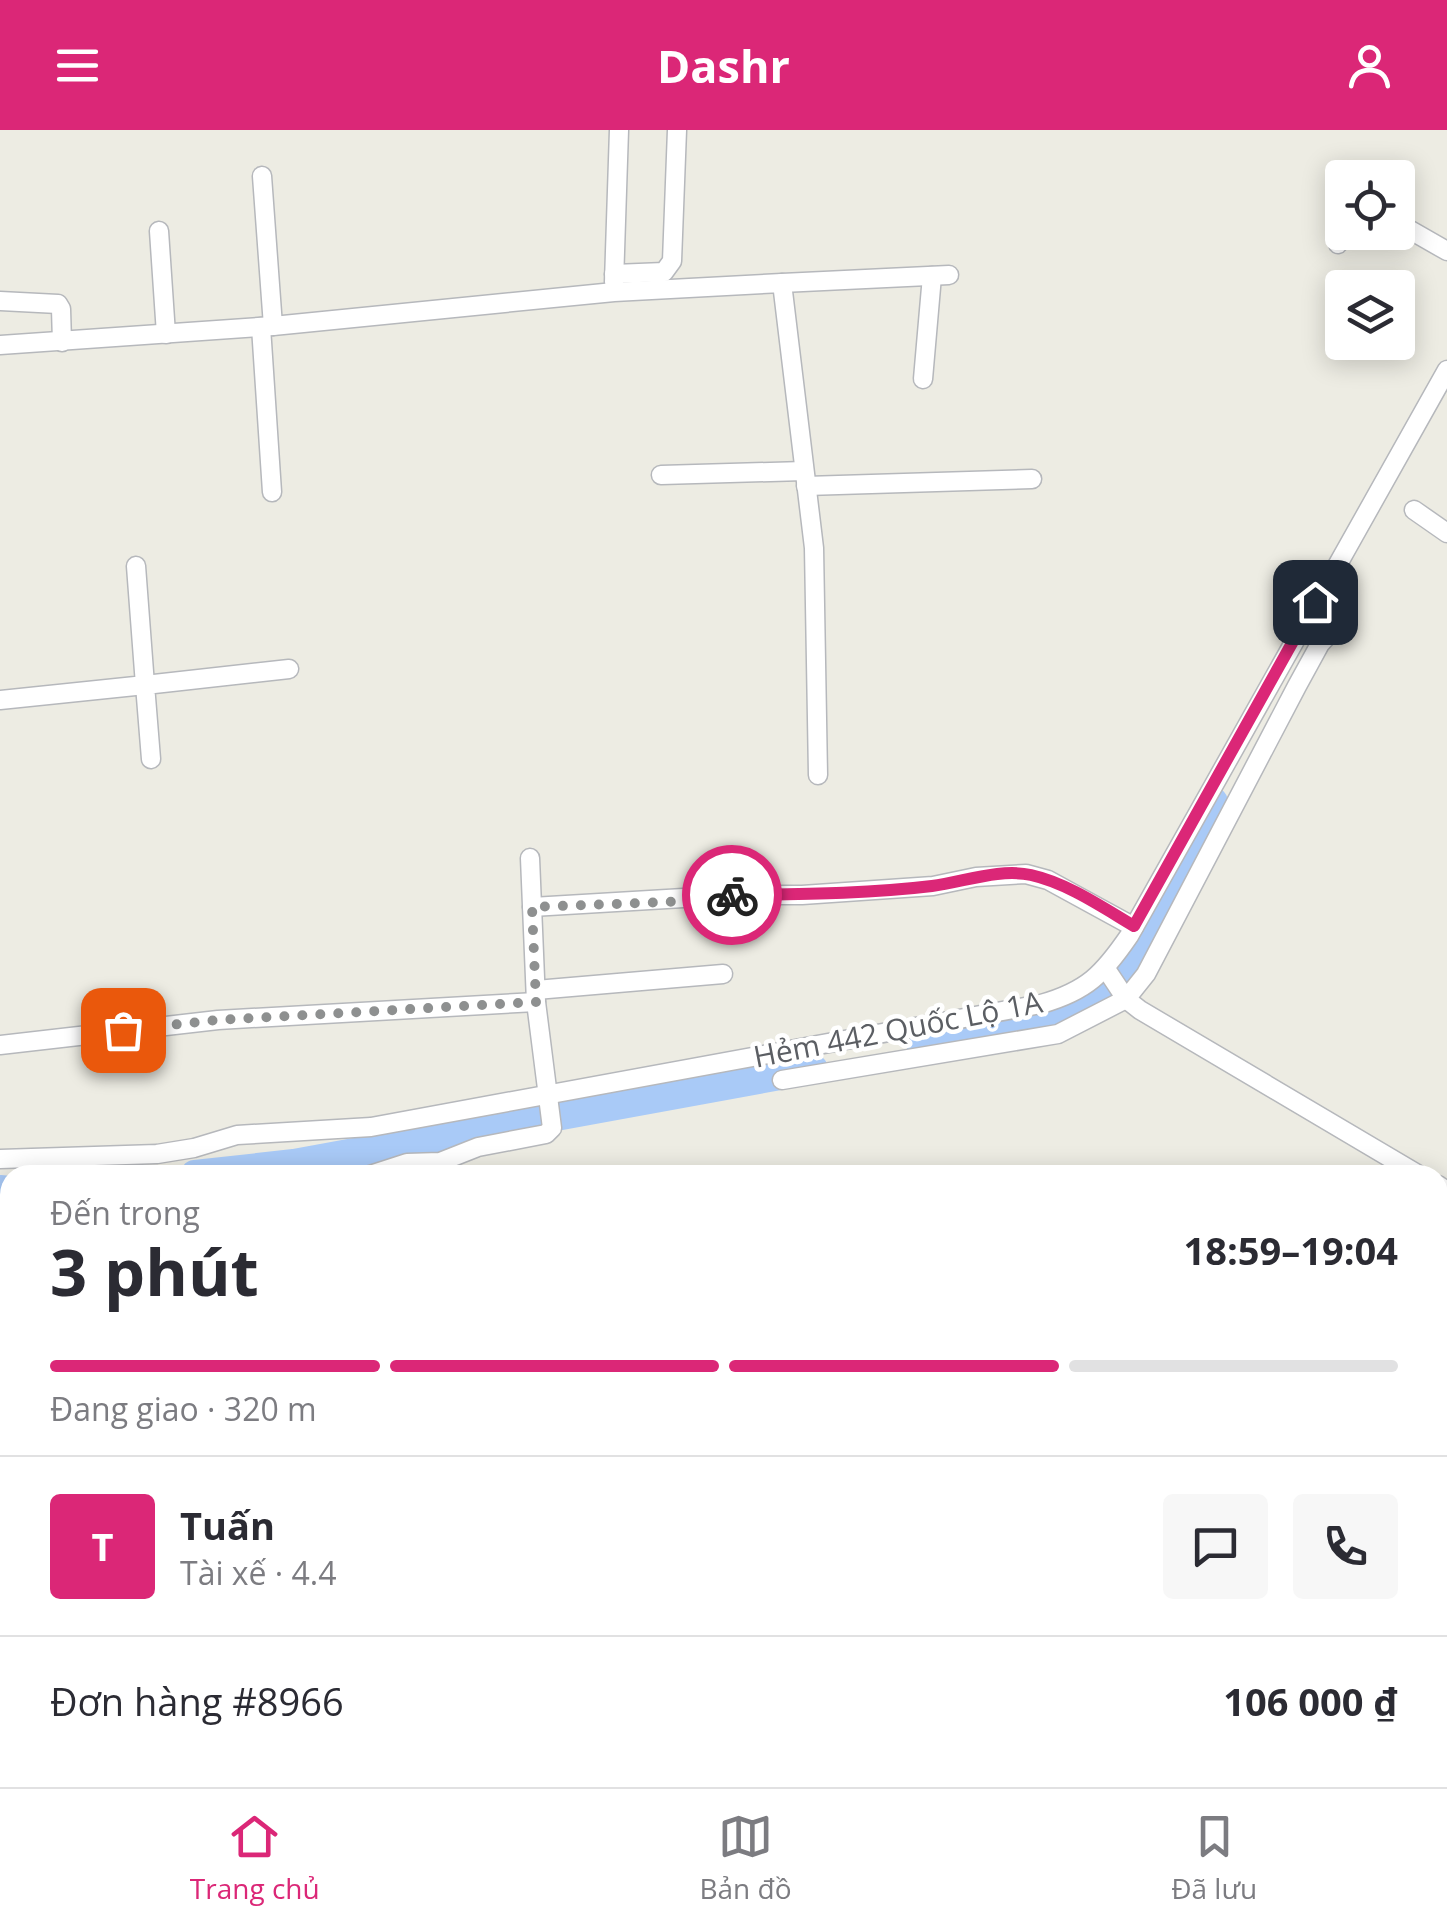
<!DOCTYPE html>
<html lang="vi">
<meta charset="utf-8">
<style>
:root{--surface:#fff;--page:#f7f7f7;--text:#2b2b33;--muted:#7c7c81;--line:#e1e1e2;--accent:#db2777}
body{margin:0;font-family:"Open Sans",sans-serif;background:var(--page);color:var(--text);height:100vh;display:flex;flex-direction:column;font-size:38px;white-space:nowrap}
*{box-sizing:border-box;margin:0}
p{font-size:32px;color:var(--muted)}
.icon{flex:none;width:55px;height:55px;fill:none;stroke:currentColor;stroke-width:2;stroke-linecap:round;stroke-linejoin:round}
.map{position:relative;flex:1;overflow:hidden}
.details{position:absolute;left:0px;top:1035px;width:1448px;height:622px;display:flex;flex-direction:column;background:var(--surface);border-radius:30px 30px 0 0;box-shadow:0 5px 25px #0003}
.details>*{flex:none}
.controls{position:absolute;left:1325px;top:30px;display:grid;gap:20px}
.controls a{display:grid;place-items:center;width:90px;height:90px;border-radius:10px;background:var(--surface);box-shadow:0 5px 25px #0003;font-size:50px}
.pin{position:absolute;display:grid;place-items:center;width:85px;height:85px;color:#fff;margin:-42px;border-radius:20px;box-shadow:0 5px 15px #0006}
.courier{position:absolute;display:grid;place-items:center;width:100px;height:100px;margin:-50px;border:8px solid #db2777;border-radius:50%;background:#fff;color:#222;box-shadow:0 2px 12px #0007}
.overview em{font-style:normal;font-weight:700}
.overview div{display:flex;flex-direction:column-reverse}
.overview{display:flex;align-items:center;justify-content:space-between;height:170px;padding:0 50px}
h1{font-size:65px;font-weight:700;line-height:75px}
.bar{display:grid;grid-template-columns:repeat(4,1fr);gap:15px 10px;align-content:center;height:120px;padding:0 50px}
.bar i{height:12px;border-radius:8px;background:var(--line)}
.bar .active{background:var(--accent)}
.bar p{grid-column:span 4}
.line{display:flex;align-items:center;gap:25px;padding:0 50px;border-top:2px solid var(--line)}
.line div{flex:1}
.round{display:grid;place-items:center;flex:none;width:105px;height:105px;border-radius:10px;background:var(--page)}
header{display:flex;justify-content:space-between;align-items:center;height:130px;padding:0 50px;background:var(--accent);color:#fff;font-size:45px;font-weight:700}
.menu{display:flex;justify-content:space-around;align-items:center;height:140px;border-top:2px solid var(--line);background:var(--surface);font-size:28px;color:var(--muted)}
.menu a{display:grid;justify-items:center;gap:5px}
.menu .active{color:var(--accent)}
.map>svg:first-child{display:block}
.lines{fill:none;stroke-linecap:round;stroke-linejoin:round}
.river{stroke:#a9caf7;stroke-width:30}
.minor-casing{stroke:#b6b8bc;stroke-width:21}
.minor{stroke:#fff;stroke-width:18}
.done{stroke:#8e9090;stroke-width:10;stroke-dasharray:0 18}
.route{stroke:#db2777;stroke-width:12}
.labels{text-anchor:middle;stroke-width:9;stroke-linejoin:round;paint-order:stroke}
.street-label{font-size:30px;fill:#5b5e63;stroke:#fff}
</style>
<header><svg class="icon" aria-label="menu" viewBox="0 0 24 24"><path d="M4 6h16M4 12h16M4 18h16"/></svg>Dashr<svg class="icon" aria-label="person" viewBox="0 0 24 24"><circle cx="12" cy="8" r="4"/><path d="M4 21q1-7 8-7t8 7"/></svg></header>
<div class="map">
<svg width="1447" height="1657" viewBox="0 0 1447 1657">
<rect width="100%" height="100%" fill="#edece3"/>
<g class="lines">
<g class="river">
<path d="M922,918C966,910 1057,902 1092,876C1109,864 1121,837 1131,819C1160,771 1187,722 1213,672"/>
<path d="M195,1045L294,1034L813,939"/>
<path d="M0,1060L10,1061"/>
</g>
<defs>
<g id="minor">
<path d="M262,46L273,196"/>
<path d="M1398,93L1447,121"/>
<path d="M159,101L166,204"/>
<path d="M1338,114L1346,102"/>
<path d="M614,144L664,142L672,131L677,0"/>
<path d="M614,152L619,0"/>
<path d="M782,153L949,145"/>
<path d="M0,171L58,174L61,179L62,212"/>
<path d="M261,197L272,362"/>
<path d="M0,215L273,196L614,162L782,153L814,418L818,645"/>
<path d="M923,249L932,146"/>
<path d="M661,345L804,341"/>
<path d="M806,356L1032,349"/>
<path d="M1414,380L1447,403"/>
<path d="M0,570L145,555L136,436"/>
<path d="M151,629L145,555L289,539"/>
<path d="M532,777L734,765H802L933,756L976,747L1026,744L1048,750L1134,797"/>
<path d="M1106,839L1126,869L1140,880L1419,1045"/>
<path d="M536,860L723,844"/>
<path d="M0,915L218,890L536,872"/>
<path d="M782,950L1058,904L1126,869L1146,844L1297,556L1320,514L1331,502"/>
<path d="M0,1029L157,1024L194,1018L237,1005L371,997L1041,874C1087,861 1103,844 1129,806L1447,240"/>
<path d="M370,1045L407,1033L440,1032L478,1017L546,1004L552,998L536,872L530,728"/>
<path d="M1438,1055L1447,1061"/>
<path d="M1438,1454L1447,1458"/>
<path d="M0,1519L10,1521"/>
<path d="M1438,1577L1447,1523"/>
<path d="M858,1648V1657"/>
<path d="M1346,1648L1350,1654L1366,1657"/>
<path d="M3,1657L10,1596"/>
<path d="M467,1657L468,1648"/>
<path d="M532,1657L533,1648"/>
<path d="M1423,1657L1425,1648"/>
</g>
</defs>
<use href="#minor" class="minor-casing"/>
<use href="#minor" class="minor"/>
</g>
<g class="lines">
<path class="done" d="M123,900L218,890L536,872L532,777L668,772L732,765"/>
<path class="route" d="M732,765C798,764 866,764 932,756C964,752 999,738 1031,745C1067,753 1102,777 1134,796L1315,472"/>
</g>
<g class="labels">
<g class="street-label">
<text transform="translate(898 900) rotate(-11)" y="10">Hẻm 442 Quốc Lộ 1A</text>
</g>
</g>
</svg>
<div class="controls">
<a><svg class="icon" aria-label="locate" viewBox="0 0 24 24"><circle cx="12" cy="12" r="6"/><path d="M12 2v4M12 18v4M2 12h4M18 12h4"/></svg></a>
<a><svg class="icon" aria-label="layers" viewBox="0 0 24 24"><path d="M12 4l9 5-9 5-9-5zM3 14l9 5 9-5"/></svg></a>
</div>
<div class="pin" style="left:123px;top:900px;background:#ea580c"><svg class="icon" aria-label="bag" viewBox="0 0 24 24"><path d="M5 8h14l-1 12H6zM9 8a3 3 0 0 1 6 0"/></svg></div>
<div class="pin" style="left:1315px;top:472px;background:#1f2937"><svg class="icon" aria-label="home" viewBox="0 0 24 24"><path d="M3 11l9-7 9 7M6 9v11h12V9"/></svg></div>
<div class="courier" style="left:732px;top:765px"><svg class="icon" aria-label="bike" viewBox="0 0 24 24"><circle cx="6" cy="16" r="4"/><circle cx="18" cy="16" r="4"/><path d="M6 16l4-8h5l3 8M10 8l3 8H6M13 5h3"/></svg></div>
<section class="details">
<div class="overview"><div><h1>3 phút</h1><p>Đến trong</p></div><em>18:59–19:04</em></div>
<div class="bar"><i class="active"></i><i class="active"></i><i class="active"></i><i></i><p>Đang giao · 320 m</p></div>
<div class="line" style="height:180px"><b class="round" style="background:var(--accent);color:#fff">T</b><div><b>Tuấn</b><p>Tài xế · 4.4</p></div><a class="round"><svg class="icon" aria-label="chat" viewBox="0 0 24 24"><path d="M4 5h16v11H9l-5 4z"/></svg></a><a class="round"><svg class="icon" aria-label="phone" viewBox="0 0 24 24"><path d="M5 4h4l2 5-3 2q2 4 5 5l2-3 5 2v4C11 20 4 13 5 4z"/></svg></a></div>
<div class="line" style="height:130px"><div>Đơn hàng #8966</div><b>106 000 ₫</b></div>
</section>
</div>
<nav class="menu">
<a class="active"><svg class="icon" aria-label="home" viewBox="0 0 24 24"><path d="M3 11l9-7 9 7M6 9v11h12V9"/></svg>Trang chủ</a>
<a><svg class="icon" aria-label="map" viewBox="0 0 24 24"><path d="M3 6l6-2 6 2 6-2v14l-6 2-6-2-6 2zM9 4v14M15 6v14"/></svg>Bản đồ</a>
<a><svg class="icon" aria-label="saved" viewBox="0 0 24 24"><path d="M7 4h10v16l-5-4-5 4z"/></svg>Đã lưu</a>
</nav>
